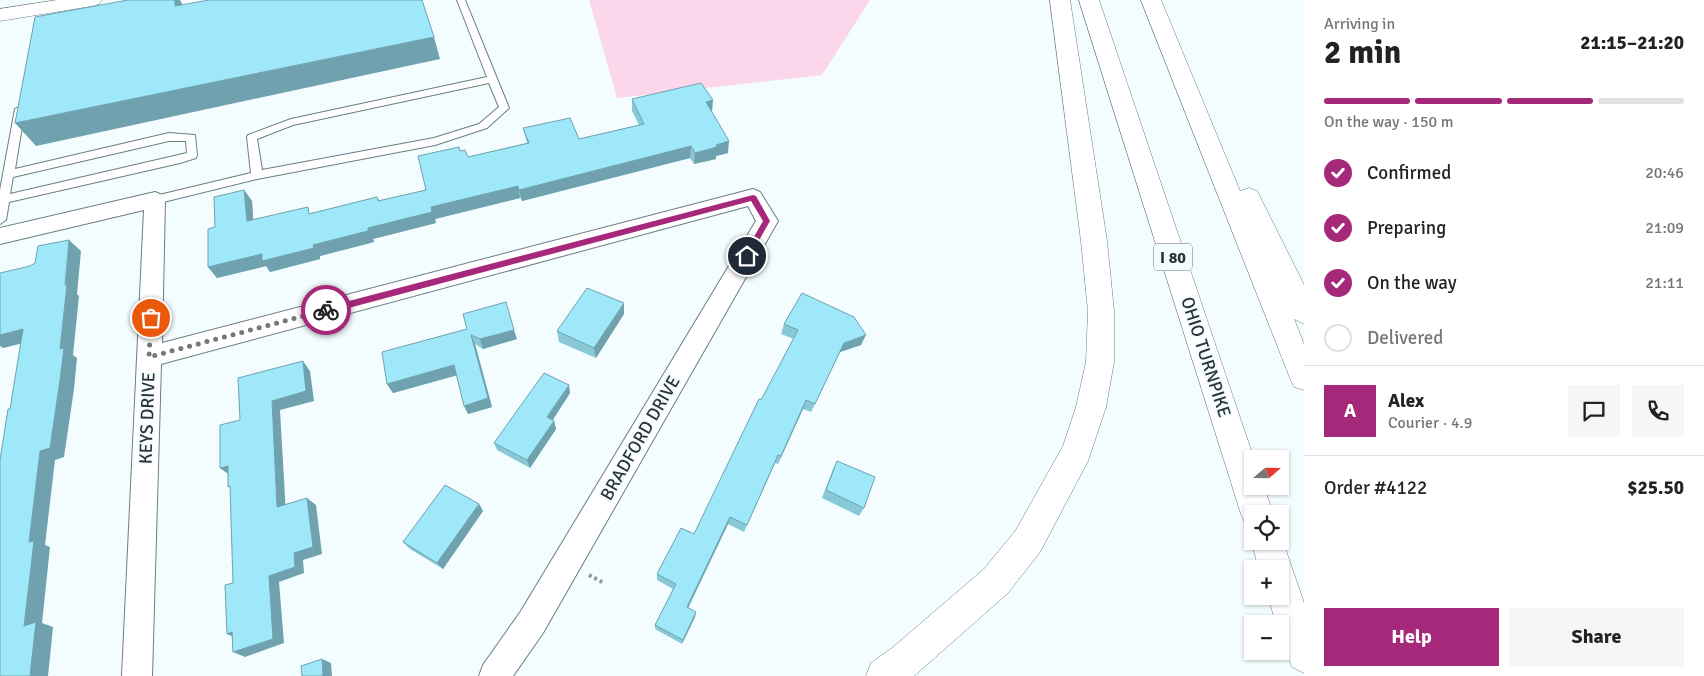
<!DOCTYPE html>
<meta charset="utf-8">
<style>
:root{--surface:#fff;--page:#f6f6f6;--text:#222;--muted:#767676;--line:#e0e0e0;--accent:#a5287a}
body{margin:0;font-family:Signika,sans-serif;background:var(--page);color:var(--text);height:100vh;display:flex;flex-direction:column;font-size:19px;white-space:nowrap}
*{box-sizing:border-box;margin:0}
p{font-size:16px;color:var(--muted)}
.icon{flex:none;width:28px;height:28px;fill:none;stroke:currentColor;stroke-width:2;stroke-linecap:round;stroke-linejoin:round}
.map{position:relative;flex:1;overflow:hidden}
.side{display:flex;flex-direction:column;background:var(--surface);width:400px}
.side>*{flex:none}
.needle{width:32px;rotate:70deg}
.controls{position:absolute;left:1244px;top:450px;display:grid;gap:10px}
.controls a{display:grid;place-items:center;width:45px;height:45px;border-radius:0px;background:var(--surface);box-shadow:0 1px 4px #0004;font-size:25px}
.pin{position:absolute;display:grid;place-items:center;width:42px;height:42px;color:#fff;margin:-21px;border:2px solid #fff;border-radius:50%;box-shadow:0 1px 5px #0007}
.courier{position:absolute;display:grid;place-items:center;width:50px;height:50px;margin:-25px;border:4px solid #a5287a;border-radius:50%;background:#fff;color:#222;box-shadow:0 1px 6px #0007}
.summary em{font-style:normal;font-weight:700}
.summary div{display:flex;flex-direction:column-reverse}
.summary{display:flex;align-items:center;justify-content:space-between;height:85px;padding:0 20px}
h1{font-size:32px;font-weight:700;line-height:38px}
.bar{display:grid;grid-template-columns:repeat(4,1fr);gap:8px 5px;align-content:center;height:60px;padding:0 20px}
.bar i{height:6px;border-radius:4px;background:var(--line)}
.bar .on{background:var(--accent)}
.bar p{grid-column:span 4}
.line{display:flex;align-items:center;gap:12px;padding:0 20px;border-top:1px solid var(--line)}
.line div{flex:1}
.round{display:grid;place-items:center;flex:none;width:52px;height:52px;border-radius:0px;background:var(--page)}
ol{padding:0 20px;list-style:none}
li{display:flex;align-items:center;gap:15px;height:55px}
li p{margin-inline-start:auto}
li .icon{padding:5px;border-radius:50%;background:var(--accent);color:#fff;stroke-width:4}
li:last-child{color:var(--muted)}
li i{width:28px;height:28px;border:2px solid var(--line);border-radius:50%}
.cta{display:flex;gap:10px;margin-top:auto;padding:10px 20px}
.cta a{flex:1;height:58px;border-radius:0px;background:var(--accent);color:#fff;font-size:20px;font-weight:700;line-height:58px;text-align:center}
.cta a+a{background:var(--page);color:var(--text)}
main{display:flex;flex:1;min-height:0}
.map>svg:first-child{display:block}
.green{fill:#fcd6ea}
.lines{fill:none;stroke-linecap:round;stroke-linejoin:round}
.service-casing{stroke:#6a7f84;stroke-width:2}
.minor-casing{stroke:#6a7f84;stroke-width:2}
.trunk-casing{stroke:#6a7f84;stroke-width:1}
.motorway-casing{stroke:#6a7f84;stroke-width:1}
.path{stroke:#90999b;stroke-width:4;stroke-dasharray:3 3;stroke-linecap:butt}
.service{fill:#fff;fill-rule:evenodd}
.minor{fill:#fff;fill-rule:evenodd}
.trunk{fill:#fff;fill-rule:evenodd}
.motorway{fill:#fff;fill-rule:evenodd}
.wall{fill:#89c8d6}
.shaded-wall{fill:#6fa2ae}
.building{fill:#9fe8f9;stroke:#6fa2ae}
.route{fill:#a5287a}
.done{stroke:#71797c;stroke-width:5;stroke-dasharray:0 9}
.labels{text-anchor:middle;stroke-width:4.5;stroke-linejoin:round;paint-order:stroke}
.shield{fill:#f3fcfe;stroke:#676f72;stroke-width:1}
.shield-label{font-size:16px;font-weight:bold;fill:#2b3336}
.street-label{font-size:18px;fill:#2b3336;stroke:#f3fcfe}
</style>
<main>
<div class="map">
<svg width="1304" height="676" viewBox="0 0 1304 676">
<rect width="100%" height="100%" fill="#f3fcfe"/>
<path class="green" d="M589,0H870L822,75L617,98Z"/>
<g class="lines">
<defs>
<g id="service">
<path d="M457,0H465L509,108L487,128L435,145L257,179L155,204L151,203L150,200L151,197L155,196L251,173L247,137L248,135L291,119L487,77ZM489,83L499,107L479,124L434,138L262,170L257,139L293,125Z"/>
<path d="M20,106L25,109L15,169L169,133L195,135L197,155L196,158L180,163L9,202L6,220L0,224V190L15,109ZM169,141H186L187,153L10,194L13,177Z"/>
</g>
<path id="minor" d="M753,189L760,192L778,221L543,633L513,676H479L483,665L521,611L756,221L748,206L161,364L152,676H122L144,210L0,244V228L155,192L162,195L165,200L162,343Z"/>
<path id="trunk" d="M57,0H102L99,4L92,6L0,21V9Z"/>
<g id="motorway">
<path d="M1050,0H1070L1107,241L1114,311V362L1106,407L1088,461L1040,552L1008,593L914,676H866L871,663L892,648L984,569L1016,530L1063,446L1076,407L1086,362L1088,311L1081,241Z"/>
<path d="M1079,0H1099L1254,459H1252V486H1264L1273,514H1252V528L1246,525L1241,514Z"/>
<path d="M1141,0H1161L1240,191L1249,188L1257,191L1304,285V324L1294,319L1304,344V390L1294,387L1290,378Z"/>
<path d="M1280,533L1304,603V673L1292,667L1280,635V624H1276L1268,596H1280V569H1259L1251,541L1252,537V541H1280Z"/>
</g>
</defs>
<use href="#service" class="service-casing"/>
<use href="#minor" class="minor-casing"/>
<use href="#trunk" class="trunk-casing"/>
<use href="#motorway" class="motorway-casing"/>
<path class="path" d="M589,575L604,583"/>
<use href="#service" class="service"/>
<use href="#minor" class="minor"/>
<use href="#trunk" class="trunk"/>
<use href="#motorway" class="motorway"/>
</g>
<g class="wall">
<path d="M632,99L712,112L728,153L716,156V159L694,164L690,158L522,201L520,198L435,219L436,223L373,239L374,242L320,256V259L270,272L266,266L217,278L208,267L215,227L244,190L252,201L253,220L312,213L377,197L380,201L426,190L460,151L468,157L527,143L523,128L579,139L639,125L632,111Z"/>
<path d="M624,314L596,358L559,342L557,331Z"/>
<path d="M784,324L861,345L840,352L811,412L803,409L778,464L775,463L744,532L728,524L688,608L695,617L682,644L655,629V625L673,589L657,580V574L694,534L794,339L781,334Z"/>
<path d="M467,329L517,339L483,349L475,344L492,407L468,414L457,375L393,393L387,384Z"/>
<path d="M570,393L553,420L554,421L556,429L530,468L497,450L494,443Z"/>
<path d="M837,461L864,508L859,516L822,498L833,469Z"/>
<path d="M479,504L483,511L443,569L410,549L403,542Z"/>
</g>
<g class="shaded-wall">
<path d="M175,0H180L188,14L175,6Z"/>
<path d="M434,37L440,59L36,146L15,123Z"/>
<path d="M713,100L712,112L706,102Z"/>
<path d="M729,141L728,153L716,156V159L694,164L695,153L716,145Z"/>
<path d="M691,146L690,158L522,201L519,190Z"/>
<path d="M518,186L520,198L435,219L436,223L373,239L374,242L320,256V259L270,272L266,266L217,278L208,267L368,228L431,207Z"/>
<path d="M244,190L252,201L254,233L247,221Z"/>
<path d="M69,240L81,251L77,294L79,296L73,355L77,358L74,389L64,457L55,460L45,545L50,547L42,623L53,627L48,676H30L24,626L29,542L40,451L60,349Z"/>
<path d="M624,303V314L596,358L594,348Z"/>
<path d="M23,329L36,340L3,348L0,346V335Z"/>
<path d="M514,330L517,339L483,349L480,339Z"/>
<path d="M471,335L475,344L492,407L468,414L464,406Z"/>
<path d="M866,335L861,345L840,352L811,412L844,343Z"/>
<path d="M303,361L310,371L314,401L280,410L286,514L277,507L272,401Z"/>
<path d="M454,365L458,375L393,393L387,384Z"/>
<path d="M569,385L570,393L549,425L547,417Z"/>
<path d="M806,400L803,409L778,464L781,456Z"/>
<path d="M554,421L556,429L530,468L527,460Z"/>
<path d="M778,455L775,463L744,532L747,525Z"/>
<path d="M228,466L231,476L220,468Z"/>
<path d="M307,498L316,505L322,554L303,560L304,573L279,582L284,643L245,657L233,652L269,576L294,553Z"/>
<path d="M479,504L483,511L443,569L437,563Z"/>
<path d="M730,517L728,524L686,612L687,607Z"/>
<path d="M696,612L695,617L682,644L683,640Z"/>
<path d="M232,632L238,639L227,634Z"/>
<path d="M322,659L331,663L332,676H323Z"/>
</g>
<g class="building">
<path d="M128,0H175V6L209,0H422L434,37L15,123L35,17Z"/>
<path d="M701,83L713,100L706,102L729,141L716,145L717,147L695,153L691,146L519,190L518,186L431,207L432,212L368,228V231L313,245L314,248L262,261V254L208,267V229L215,227L214,197L244,190L247,221L308,207L309,214L377,197L378,201L426,190L418,156L459,147L460,151L465,150L468,157L529,143L523,128L570,118L579,139L644,124L632,99Z"/>
<path d="M69,240L65,285H67L60,349L64,348L60,380L50,448L40,451L29,542L34,541L24,626L36,622L30,676H0V460L8,409H10L23,329L0,335V273L30,266L35,263L38,246Z"/>
<path d="M587,288L624,303L594,348L557,331Z"/>
<path d="M802,293L854,317L866,335L844,343L815,404L806,400L781,456L778,455L747,525L730,517L687,607L696,612L683,640L655,625L676,584L657,574L681,528L694,534L759,399L761,400L798,330L784,324Z"/>
<path d="M506,302L514,330L480,339L471,335L488,398L464,406L454,365L387,384L382,352L467,329L463,314Z"/>
<path d="M303,361L306,391L272,401L277,507L307,498L313,547L294,553L295,567L269,576L273,639L233,652L232,632L227,634L225,585L233,583L230,486L228,487V466L220,468V425L240,420L238,378Z"/>
<path d="M544,373L569,385L547,417L554,421L527,460L494,443Z"/>
<path d="M837,461L875,477L864,508L826,490Z"/>
<path d="M445,485L479,504L437,563L403,542Z"/>
<path d="M322,659L323,676H302L301,666Z"/>
</g>
<path class="route" d="M753,195L756,196L770,221L749,258L747,259L743,256L763,221L751,201L326,314L322,310L326,307Z"/>
<g class="lines">
<path class="done" d="M151,318L149,357L326,310"/>
</g>
<g class="labels">
<rect class="shield" x="1154" y="243.5" width="38" height="27" rx="4"/>
<g class="shield-label">
<text x="1173" y="263">I 80</text>
</g>
<g class="street-label">
<text transform="translate(1206 357) rotate(72)" y="6">OHIO TURNPIKE</text>
<text transform="translate(147 418) rotate(-88)" y="6">KEYS DRIVE</text>
<text transform="translate(640 438) rotate(-60)" y="6">BRADFORD DRIVE</text>
</g>
</g>
</svg>
<div class="controls">
<a><svg class="needle" viewBox="-14 -14 28 28"><path d="M0-13l5 13h-10z" fill="#e53935"/><path d="M0 13l5-13h-10z" fill="#767676"/></svg></a>
<a><svg class="icon" aria-label="locate" viewBox="0 0 24 24"><circle cx="12" cy="12" r="6"/><path d="M12 2v4M12 18v4M2 12h4M18 12h4"/></svg></a>
<a>+</a>
<a>−</a>
</div>
<div class="pin" style="left:151px;top:318px;background:#ea580c"><svg class="icon" aria-label="bag" viewBox="0 0 24 24"><path d="M5 8h14l-1 12H6zM9 8a3 3 0 0 1 6 0"/></svg></div>
<div class="pin" style="left:747px;top:256px;background:#1f2937"><svg class="icon" aria-label="home" viewBox="0 0 24 24"><path d="M3 11l9-7 9 7M6 9v11h12V9"/></svg></div>
<div class="courier" style="left:326px;top:310px"><svg class="icon" aria-label="bike" viewBox="0 0 24 24"><circle cx="6" cy="16" r="4"/><circle cx="18" cy="16" r="4"/><path d="M6 16l4-8h5l3 8M10 8l3 8H6M13 5h3"/></svg></div>
</div>
<section class="side">
<div class="summary"><div><h1>2 min</h1><p>Arriving in</p></div><em>21:15–21:20</em></div>
<div class="bar"><i class="on"></i><i class="on"></i><i class="on"></i><i></i><p>On the way · 150 m</p></div>
<ol>
<li><svg class="icon" aria-label="check" viewBox="0 0 24 24"><path d="M5 12l5 5 9-10"/></svg>Confirmed<p>20:46</p></li>
<li><svg class="icon" aria-label="check" viewBox="0 0 24 24"><path d="M5 12l5 5 9-10"/></svg>Preparing<p>21:09</p></li>
<li><svg class="icon" aria-label="check" viewBox="0 0 24 24"><path d="M5 12l5 5 9-10"/></svg>On the way<p>21:11</p></li>
<li><i></i>Delivered</li>
</ol>
<div class="line" style="height:90px"><b class="round" style="background:var(--accent);color:#fff">A</b><div><b>Alex</b><p>Courier · 4.9</p></div><a class="round"><svg class="icon" aria-label="chat" viewBox="0 0 24 24"><path d="M4 5h16v11H9l-5 4z"/></svg></a><a class="round"><svg class="icon" aria-label="phone" viewBox="0 0 24 24"><path d="M5 4h4l2 5-3 2q2 4 5 5l2-3 5 2v4C11 20 4 13 5 4z"/></svg></a></div>
<div class="line" style="height:65px"><div>Order #4122</div><b>$25.50</b></div>
<div class="cta"><a>Help</a><a>Share</a></div>
</section>
</main>
